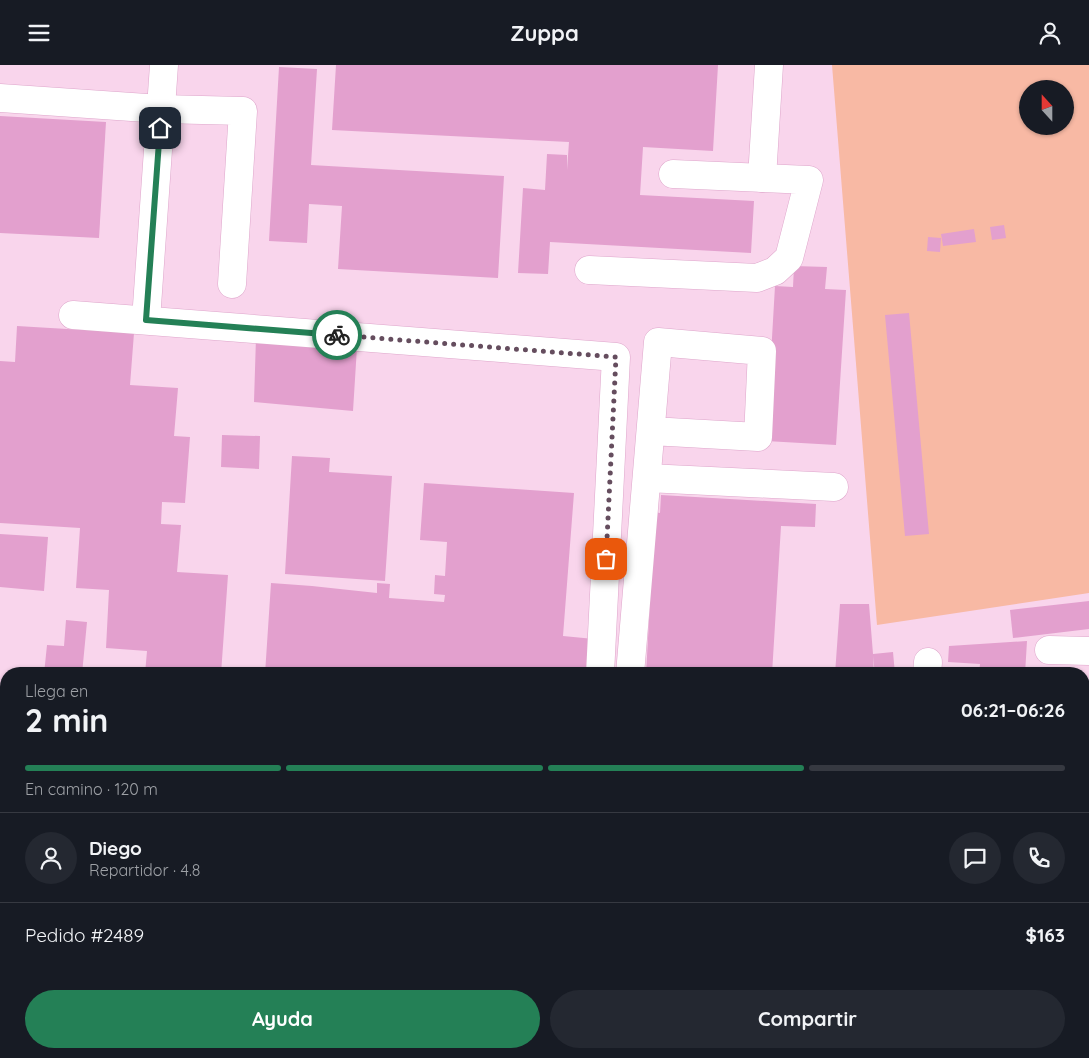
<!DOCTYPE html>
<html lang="es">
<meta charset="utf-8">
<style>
:root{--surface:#171b24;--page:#242831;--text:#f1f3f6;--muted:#9ea1a6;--line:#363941;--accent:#248056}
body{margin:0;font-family:Quicksand,sans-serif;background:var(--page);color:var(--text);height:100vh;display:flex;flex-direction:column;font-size:19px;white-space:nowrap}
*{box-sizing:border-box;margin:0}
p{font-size:16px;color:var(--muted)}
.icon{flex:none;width:28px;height:28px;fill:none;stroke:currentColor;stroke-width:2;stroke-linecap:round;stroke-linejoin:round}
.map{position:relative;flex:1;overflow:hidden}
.details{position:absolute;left:0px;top:602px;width:1090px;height:391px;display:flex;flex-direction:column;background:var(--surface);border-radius:20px 20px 0 0;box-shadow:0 1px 4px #0004}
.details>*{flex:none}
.needle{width:32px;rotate:339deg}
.controls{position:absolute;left:1019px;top:15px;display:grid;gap:10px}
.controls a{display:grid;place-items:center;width:55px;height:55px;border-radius:50%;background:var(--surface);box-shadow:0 1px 4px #0004;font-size:25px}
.pin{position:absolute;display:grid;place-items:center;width:42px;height:42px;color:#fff;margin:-21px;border-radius:10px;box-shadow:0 2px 8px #0006}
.courier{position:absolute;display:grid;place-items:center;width:50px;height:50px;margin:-25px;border:4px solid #248056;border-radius:50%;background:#fff;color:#222;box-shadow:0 1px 6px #0007}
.summary em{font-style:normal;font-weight:700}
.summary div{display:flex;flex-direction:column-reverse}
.summary{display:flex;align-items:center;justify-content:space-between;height:85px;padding:0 25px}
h1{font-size:32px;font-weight:700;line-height:38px}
.bar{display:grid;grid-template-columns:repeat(4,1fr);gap:8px 5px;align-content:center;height:60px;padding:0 25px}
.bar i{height:6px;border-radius:4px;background:var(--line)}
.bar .active{background:var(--accent)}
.bar p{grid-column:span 4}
.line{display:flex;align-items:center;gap:12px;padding:0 25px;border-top:1px solid var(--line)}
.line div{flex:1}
.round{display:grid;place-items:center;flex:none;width:52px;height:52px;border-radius:26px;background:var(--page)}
.action{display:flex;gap:10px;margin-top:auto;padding:10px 25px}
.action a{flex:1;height:58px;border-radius:30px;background:var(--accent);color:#fff;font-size:20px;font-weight:700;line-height:58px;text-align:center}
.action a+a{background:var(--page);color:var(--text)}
header{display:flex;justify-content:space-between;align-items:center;height:65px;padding:0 25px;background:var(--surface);font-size:22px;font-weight:700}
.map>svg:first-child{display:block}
.green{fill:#f8b9a4;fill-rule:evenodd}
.building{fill:#e3a0ce}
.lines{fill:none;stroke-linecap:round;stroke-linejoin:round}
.minor-casing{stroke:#dea6cb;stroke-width:29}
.major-casing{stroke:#dea6cb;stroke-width:29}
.minor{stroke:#fff;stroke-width:28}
.major{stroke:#fff;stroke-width:28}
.done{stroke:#654d5e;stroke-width:5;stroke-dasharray:0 9}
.route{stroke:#248056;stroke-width:6}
</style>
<header><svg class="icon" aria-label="menu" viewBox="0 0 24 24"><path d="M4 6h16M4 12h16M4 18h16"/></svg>Zuppa<svg class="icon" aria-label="person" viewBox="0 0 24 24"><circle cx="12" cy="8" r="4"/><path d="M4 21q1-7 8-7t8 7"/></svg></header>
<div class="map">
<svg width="1089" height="993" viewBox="0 0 1089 993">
<rect width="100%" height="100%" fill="#f9d5ec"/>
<g class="green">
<path d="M832,0H1089V528L877,560ZM1028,24H1065V61H1028Z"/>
<path d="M1084,842L1089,843V993H980V988H1084Z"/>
</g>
<g class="building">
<path d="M336,0H718L713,86L643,82L640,130L754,136L751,188L550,177L548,209L518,208L523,123L545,125L547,89L567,90V105L569,77L332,65Z"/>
<path d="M279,2L317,4L311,100L504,111L498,213L338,204L342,141L309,139L307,178L269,176Z"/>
<path d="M0,51L106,57L99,173L0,168Z"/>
<path d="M1004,160L1006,173L992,175L990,162Z"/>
<path d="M974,164L976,177L943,181L941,169Z"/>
<path d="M928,172L941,173L940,187L927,186Z"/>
<path d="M794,201L827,202L825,224L846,225L836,380L766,376L775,221L793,222Z"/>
<path d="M909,248L929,469L905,471L885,250Z"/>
<path d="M17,261L134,268L130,320L178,323L174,371L190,372L185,438L162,437L161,459L181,460L177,507L228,510L221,609H145L147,586L106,583L109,525L76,523L80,463L0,458V296L15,297Z"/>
<path d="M256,272L357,282L353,346L254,337Z"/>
<path d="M222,370L260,371L259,404L221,402Z"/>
<path d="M292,391L330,393L329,407L392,411L385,516L285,509Z"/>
<path d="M424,418L574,428L563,571L594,574L591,609H265L271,518L312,521L377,528V518L390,519L389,533L444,537L445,530L434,529L435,510L445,511L447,477L420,475Z"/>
<path d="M661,430L816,439L815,462L781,461L772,609H646L655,447L660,448Z"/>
<path d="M0,469L48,472L44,526L0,522Z"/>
<path d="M1089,536V564L1013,573L1010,545Z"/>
<path d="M840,539H869L873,589L893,587L895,609H875L873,591L874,609H835Z"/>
<path d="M66,555L87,557L82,609H44L47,580L64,581Z"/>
<path d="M1027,576L1025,609H979L980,599L948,597L949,581Z"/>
<path d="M6,799V895L0,896V805Z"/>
<path d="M6,946V988H81L82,993H0V947Z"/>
<rect x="254" y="988" width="143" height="5"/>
<rect x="810" y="988" width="36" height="5"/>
<rect x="883" y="988" width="56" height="5"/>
</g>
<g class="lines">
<defs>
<g id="minor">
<path d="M0,33L161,44L243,46L232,219"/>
<path d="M762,113L769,0"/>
<path d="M589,205L757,213L775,206L789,193L809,115L673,109"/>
<path d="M73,250L616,292L600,609"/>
<path d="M146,255L164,0"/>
<path d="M647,413L834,422"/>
<path d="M1049,585L1089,586"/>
<path d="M630,609L658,277L762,286L758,372L651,366"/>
<path d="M927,609L928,597"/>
<path d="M1084,643H1089"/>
<path d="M1084,697H1089"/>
<path d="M0,918L6,917"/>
<path d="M231,988V993"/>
<path d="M412,988V993"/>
<path d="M598,988V993"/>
<path d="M776,988V993"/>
<path d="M961,988V993"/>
</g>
<g id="major">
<path d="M0,711H6"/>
<path d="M0,773L6,770"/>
<path d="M1084,787H1089"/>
<path d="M1084,829H1089"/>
</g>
</defs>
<use href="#minor" class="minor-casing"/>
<use href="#major" class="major-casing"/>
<use href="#minor" class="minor"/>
<use href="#major" class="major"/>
</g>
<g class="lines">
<path class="done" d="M337,270L616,292L606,494"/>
<path class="route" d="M160,63L146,255L337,270"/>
</g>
</svg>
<div class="controls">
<a><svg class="needle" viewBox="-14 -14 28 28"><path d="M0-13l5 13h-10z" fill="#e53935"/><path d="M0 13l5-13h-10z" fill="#9ea1a6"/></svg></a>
</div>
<div class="pin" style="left:606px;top:494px;background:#ea580c"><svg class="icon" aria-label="bag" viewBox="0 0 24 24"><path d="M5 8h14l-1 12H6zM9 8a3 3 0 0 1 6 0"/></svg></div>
<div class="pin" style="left:160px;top:63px;background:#1f2937"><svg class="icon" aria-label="home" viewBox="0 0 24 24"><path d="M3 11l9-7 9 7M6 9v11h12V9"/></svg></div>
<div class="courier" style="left:337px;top:270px"><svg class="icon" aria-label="bike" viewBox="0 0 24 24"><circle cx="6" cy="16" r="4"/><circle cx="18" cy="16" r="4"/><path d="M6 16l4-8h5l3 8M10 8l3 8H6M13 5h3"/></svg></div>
<section class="details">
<div class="summary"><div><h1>2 min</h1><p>Llega en</p></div><em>06:21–06:26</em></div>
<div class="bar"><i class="active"></i><i class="active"></i><i class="active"></i><i></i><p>En camino · 120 m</p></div>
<div class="line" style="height:90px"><a class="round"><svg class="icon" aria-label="person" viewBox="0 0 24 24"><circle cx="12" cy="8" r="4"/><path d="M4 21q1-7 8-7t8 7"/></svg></a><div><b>Diego</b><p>Repartidor · 4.8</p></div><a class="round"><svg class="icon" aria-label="chat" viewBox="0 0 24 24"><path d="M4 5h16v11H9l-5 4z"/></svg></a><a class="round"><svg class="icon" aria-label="phone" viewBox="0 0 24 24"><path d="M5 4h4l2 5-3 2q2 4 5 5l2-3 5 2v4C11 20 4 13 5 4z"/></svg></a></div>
<div class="line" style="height:65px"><div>Pedido #2489</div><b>$163</b></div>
<div class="action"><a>Ayuda</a><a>Compartir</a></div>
</section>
</div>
